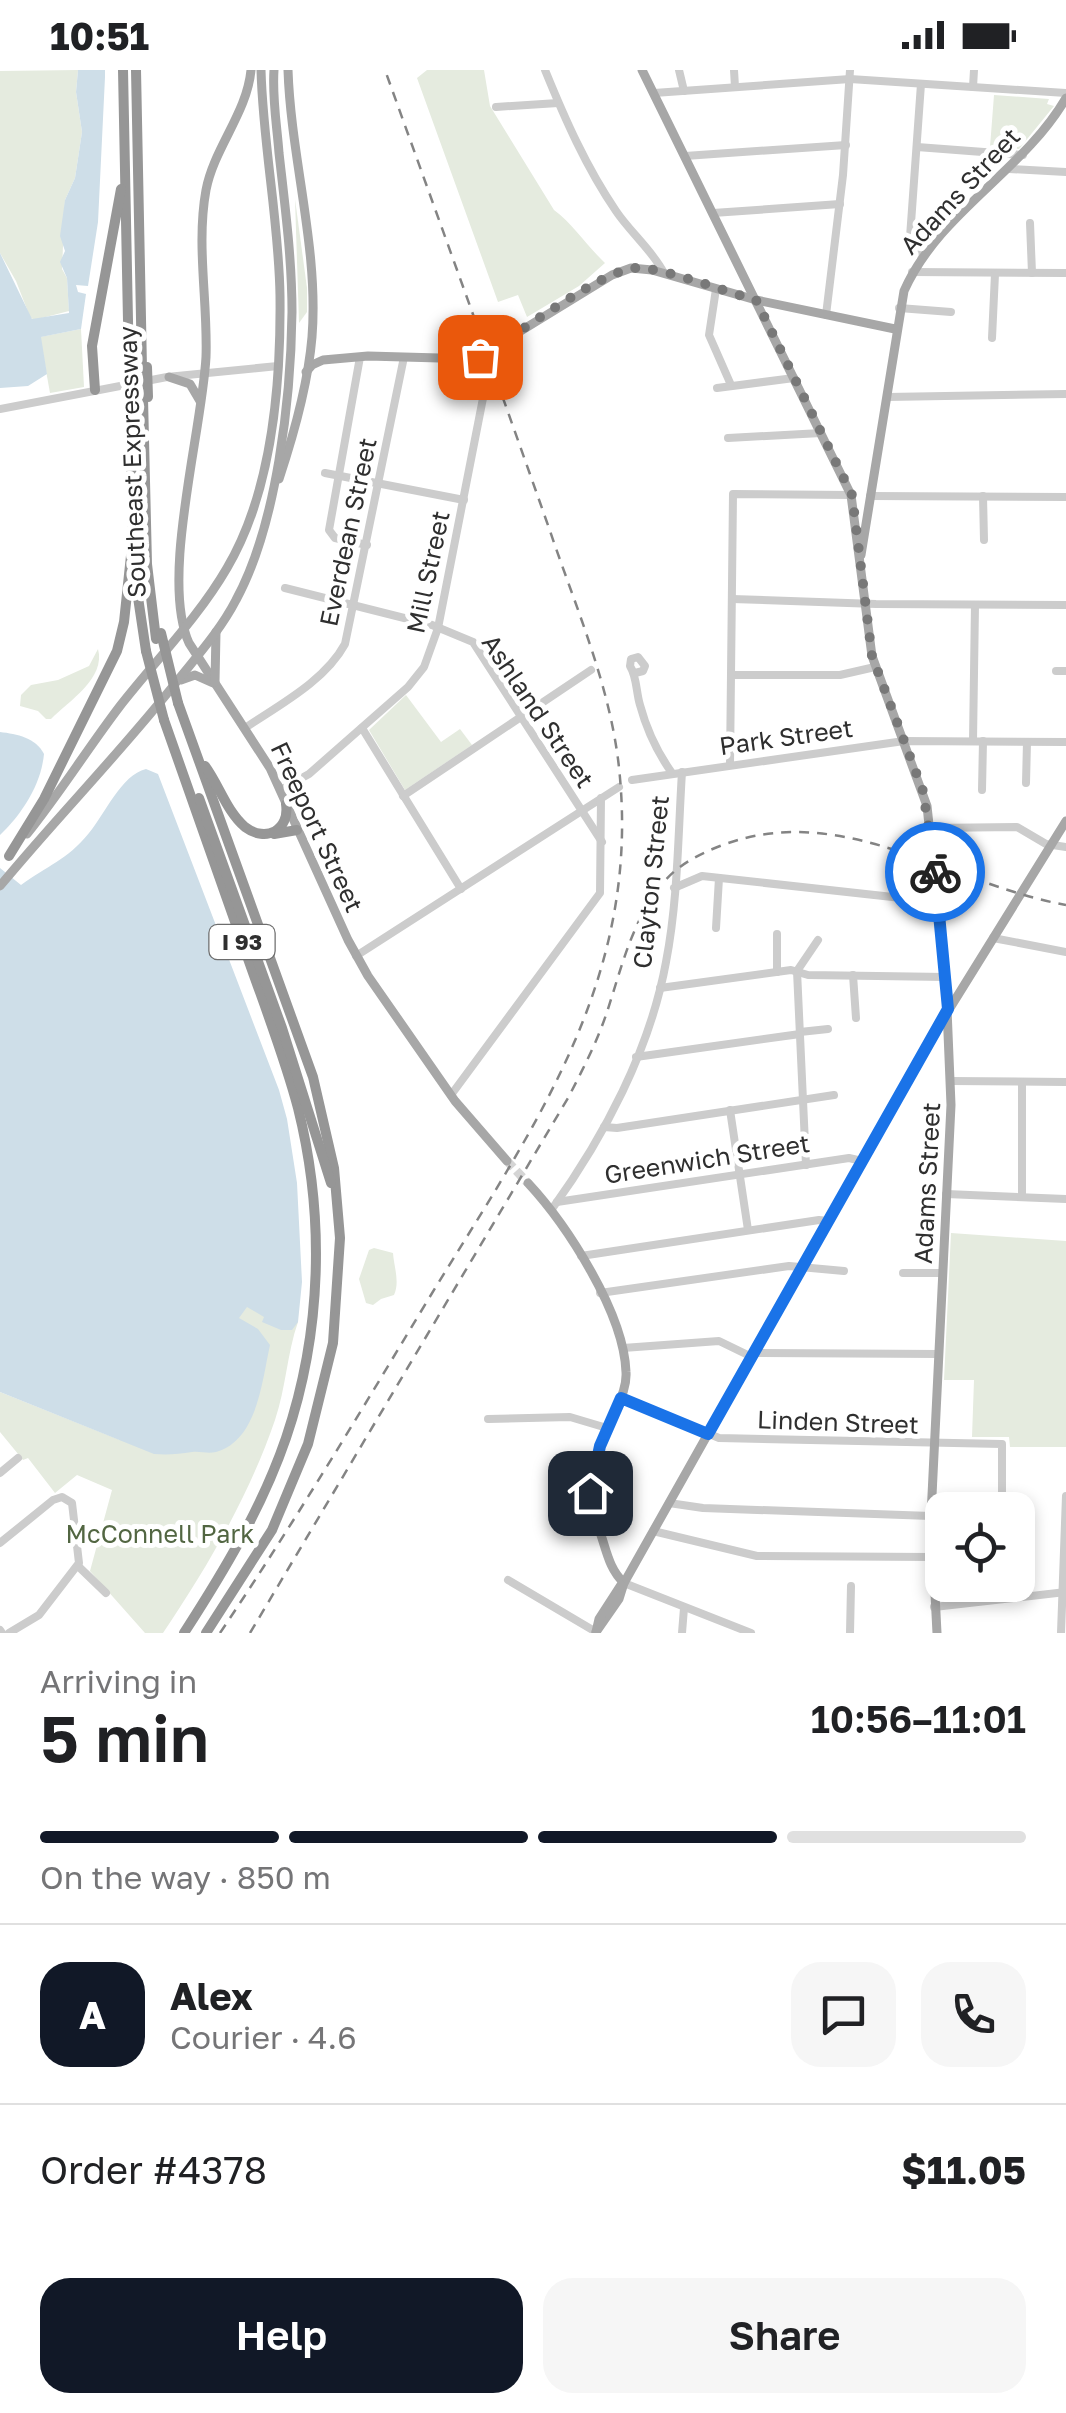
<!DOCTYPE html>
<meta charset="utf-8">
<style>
:root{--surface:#fff;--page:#f6f6f6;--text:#202124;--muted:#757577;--line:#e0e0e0;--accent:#111827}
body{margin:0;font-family:"Golos Text",sans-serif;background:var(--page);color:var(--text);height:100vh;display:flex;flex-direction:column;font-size:38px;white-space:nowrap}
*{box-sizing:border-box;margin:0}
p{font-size:32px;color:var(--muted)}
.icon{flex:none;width:55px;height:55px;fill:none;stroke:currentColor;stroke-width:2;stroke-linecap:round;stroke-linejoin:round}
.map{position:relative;height:1563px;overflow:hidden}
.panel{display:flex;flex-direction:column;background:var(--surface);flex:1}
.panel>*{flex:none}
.controls{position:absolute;left:925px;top:1422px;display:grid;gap:20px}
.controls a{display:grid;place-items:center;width:110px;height:110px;border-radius:20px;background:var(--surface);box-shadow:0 5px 15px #0003;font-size:50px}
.pin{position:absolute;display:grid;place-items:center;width:85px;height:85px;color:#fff;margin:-42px;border-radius:20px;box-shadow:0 5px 15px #0006}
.courier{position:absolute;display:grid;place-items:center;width:100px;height:100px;margin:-50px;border:8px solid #1a73e8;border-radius:50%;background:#fff;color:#222;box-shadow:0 2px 12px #0007}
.headline em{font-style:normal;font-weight:600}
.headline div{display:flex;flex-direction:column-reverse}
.headline{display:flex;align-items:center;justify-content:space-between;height:170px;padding:0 40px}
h1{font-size:65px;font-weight:600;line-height:75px}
.bar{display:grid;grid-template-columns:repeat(4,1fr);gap:15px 10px;align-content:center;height:120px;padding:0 40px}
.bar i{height:12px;border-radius:8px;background:var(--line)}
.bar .active{background:var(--accent)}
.bar p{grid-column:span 4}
.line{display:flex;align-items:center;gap:25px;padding:0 40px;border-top:2px solid var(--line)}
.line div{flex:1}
.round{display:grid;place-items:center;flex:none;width:105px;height:105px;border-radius:30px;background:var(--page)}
.action{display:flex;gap:20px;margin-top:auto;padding:20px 40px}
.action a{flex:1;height:115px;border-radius:30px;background:var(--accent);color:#fff;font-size:40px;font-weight:600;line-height:115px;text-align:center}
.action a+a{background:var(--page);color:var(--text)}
.status{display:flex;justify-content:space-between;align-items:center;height:70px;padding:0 50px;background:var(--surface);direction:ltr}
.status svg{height:28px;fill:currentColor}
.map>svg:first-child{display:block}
.green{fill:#e5ebdf}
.water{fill:#cedee8}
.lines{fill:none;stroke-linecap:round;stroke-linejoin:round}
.major-tunnel{stroke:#d5d5d5;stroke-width:9;stroke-dasharray:9 4.5;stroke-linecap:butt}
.minor{stroke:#ccc;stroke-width:8}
.major{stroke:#a7a7a7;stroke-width:9}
.highway{stroke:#969696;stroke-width:10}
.rail{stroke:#848484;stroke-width:2.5;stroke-dasharray:10 8;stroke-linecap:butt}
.highway-bridge{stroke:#969696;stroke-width:10}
.done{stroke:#787878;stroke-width:10;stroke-dasharray:0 18}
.route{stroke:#1a73e8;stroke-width:12}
.labels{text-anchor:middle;stroke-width:10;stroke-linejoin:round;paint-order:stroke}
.shield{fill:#fff;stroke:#6d6d6d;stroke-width:2.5}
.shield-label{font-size:22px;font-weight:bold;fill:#2f2f2f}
.street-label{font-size:25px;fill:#2f2f2f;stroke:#fff}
.park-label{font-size:25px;fill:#526642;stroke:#fff}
</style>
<div class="status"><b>10:51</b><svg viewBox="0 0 49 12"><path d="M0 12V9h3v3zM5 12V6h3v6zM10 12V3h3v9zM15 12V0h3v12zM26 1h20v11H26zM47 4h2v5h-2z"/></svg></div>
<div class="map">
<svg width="1066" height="1563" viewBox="0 0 1066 1563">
<rect width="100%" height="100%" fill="#fff"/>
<g class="green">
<path d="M78,0L76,22L82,62L75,108L65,130L62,199L67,208L69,241L34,250L30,247L16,211L0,183V1Z"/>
<path d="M427,0H484L490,36L554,140C573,154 587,176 605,193L579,216L527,247L518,225L498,232L417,8Z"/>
<path d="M994,25L1049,29L1047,34L1054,36L1019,79L990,77Z"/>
<path d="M295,129L307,218V242L299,253Z"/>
<path d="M81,259L84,317L50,323L40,267Z"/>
<path d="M98,579C106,608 69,631 51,649H46L38,641L20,636L21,625L31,615L58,610L89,596Z"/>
<path d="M406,625L441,672L460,659L472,675L405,720L369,660Z"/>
<path d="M951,1163L1066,1171V1377H1010L1009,1367H972L974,1310H944Z"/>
<path d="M374,1178L393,1183C394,1197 400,1212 394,1225L381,1229L373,1235L366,1233L359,1209L369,1180Z"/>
<path d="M247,1221L298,1252C287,1283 286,1318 275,1350C249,1426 208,1496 163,1563H145L90,1501L112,1420L77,1405L55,1423L28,1388L23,1390L0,1362V1322L120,1370Z"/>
</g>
<g class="water">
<path d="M78,0H105V7L98,152L88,216L76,215L78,222L86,224L81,259L41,267L47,304L28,316L0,318V183L32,249L69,243L67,208L60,192L65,181L60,166L65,130L75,108L82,62L76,22Z"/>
<path d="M0,662C17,664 36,668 44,684C41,715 22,744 0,765Z"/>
<path d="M146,699L158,704L279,1020L287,1049L297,1113L302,1212L298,1252L292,1260H281L262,1252L264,1247L247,1237L239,1248L258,1259L270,1275C262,1310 258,1370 216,1382C207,1384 201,1381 192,1382C179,1384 168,1385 154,1384L0,1322V798L21,815C48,795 66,791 89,763C105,744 121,705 146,699Z"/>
</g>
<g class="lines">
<path class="major-tunnel" d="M507,1091L528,1113"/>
<g class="minor">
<path d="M545,0C565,49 586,97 616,141C630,162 652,180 664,203"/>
<path d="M679,0L684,21"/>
<path d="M734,0L735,17"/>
<path d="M921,14L910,167L921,186"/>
<path d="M973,17L974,0"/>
<path d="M654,23L850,9L1066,23"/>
<path d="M496,37L558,33"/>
<path d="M917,77L1023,85"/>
<path d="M685,86L846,75"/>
<path d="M1009,99L1066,102"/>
<path d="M713,143L840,134"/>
<path d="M1030,153L1032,203"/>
<path d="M912,202L1066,203"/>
<path d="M716,219L709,265L731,315"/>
<path d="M899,238L951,242"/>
<path d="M826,245L843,105L850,0"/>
<path d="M992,268L995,204"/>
<path d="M360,287L329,460L335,468L367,475"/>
<path d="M717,318L794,308"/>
<path d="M887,327L1066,324"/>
<path d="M0,339L167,307L278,296"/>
<path d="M728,368L821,363"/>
<path d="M325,403L464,430"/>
<path d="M870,426L1066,427"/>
<path d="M983,426L984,470"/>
<path d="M285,518L432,555L473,572L602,772"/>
<path d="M732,529L876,534L1066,535"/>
<path d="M1056,601H1066"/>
<path d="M635,603L643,601L645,596L638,587L631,589L630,596C637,607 636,622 640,635C647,661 657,682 672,703"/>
<path d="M732,605H840L875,597"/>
<path d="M245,658C279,635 325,611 345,574L404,287"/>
<path d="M362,658L461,819"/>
<path d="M973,671L975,535"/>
<path d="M730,695L733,424L851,425"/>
<path d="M632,710L904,671L1066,672"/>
<path d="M1026,713L1027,672"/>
<path d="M280,720L309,704L408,617L424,597L438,558L485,318L484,304L475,289"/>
<path d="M982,720L983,671"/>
<path d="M403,726L591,600"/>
<path d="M930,758L1017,757L1046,774L1066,777"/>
<path d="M674,818L702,806L938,832"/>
<path d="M716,858L719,808"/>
<path d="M993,868L1066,882"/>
<path d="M356,886L619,717"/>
<path d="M777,902V864"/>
<path d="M853,905L856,948"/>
<path d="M660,918L791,900L808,905L946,907"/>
<path d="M800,962L828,959"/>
<path d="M636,987L800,964"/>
<path d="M951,1011L1066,1012"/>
<path d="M1022,1012V1127"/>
<path d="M451,1025L600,823L601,728"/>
<path d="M730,1040L748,1160"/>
<path d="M604,1057L617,1058L834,1025"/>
<path d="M806,1095L797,901L818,870"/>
<path d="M946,1124L1066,1129"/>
<path d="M557,1132L849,1088L862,1091"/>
<path d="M552,1139C604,1067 650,980 666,892C678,830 678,765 682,702"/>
<path d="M581,1186L819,1150L828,1151"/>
<path d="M903,1203H942"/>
<path d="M600,1223L789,1196L844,1201"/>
<path d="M623,1278L719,1271L752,1287"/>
<path d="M754,1283L939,1284"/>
<path d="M621,1327L719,1368L1002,1374V1440"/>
<path d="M488,1349L570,1347L607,1358"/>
<path d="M0,1403L18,1388"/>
<path d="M669,1433L703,1438L931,1446"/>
<path d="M653,1461L757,1486L932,1487"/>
<path d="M0,1473L53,1430L62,1427L72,1433L79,1493L39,1545L9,1563"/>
<path d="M78,1496L106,1523"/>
<path d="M508,1510L596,1562"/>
<path d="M624,1513L751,1563"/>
<path d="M934,1537L1066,1522"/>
<path d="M0,1560L2,1563"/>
<path d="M682,1563L684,1538"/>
<path d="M850,1563L851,1516"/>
<path d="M1061,1563L1066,1426"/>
</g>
<g class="major">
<path d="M251,0C247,43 214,78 206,120C196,175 208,232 206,287C202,362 160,509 189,573L270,698L348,870L368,906L455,1031L507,1091"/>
<path d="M642,0L851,425L872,586L927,736L946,915L951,1035L931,1446L937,1563"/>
<path d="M306,302L312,295L323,290L368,286L475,289L612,205L631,198L652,200L756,230L895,259"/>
<path d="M169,307L190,314L200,331"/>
<path d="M279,409C294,364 308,315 312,267C319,179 291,89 288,0"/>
<path d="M861,485L904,221C939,142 1023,102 1066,28"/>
<path d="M181,610L195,605L213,613"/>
<path d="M215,612L216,562"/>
<path d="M27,764C60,723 88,678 120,636C156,590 198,548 227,498C272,422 281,313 280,226C279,151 263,76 261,0"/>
<path d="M0,816C58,746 122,681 178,610C199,584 221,559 236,530C277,455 291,328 292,242C292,189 285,136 279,83C277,56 272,28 274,0"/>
<path d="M528,1113C567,1155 624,1243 626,1302C627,1318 619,1332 613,1346C593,1392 585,1416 601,1465C607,1483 610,1500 624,1513"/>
<path d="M596,1562L619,1529L624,1513L927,975L1066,751"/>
<path d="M596,1562L599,1549L621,1515"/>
</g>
<g class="highway">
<path d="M123,0L129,301"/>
<path d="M136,0L142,298"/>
<path d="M95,320L92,276L121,119"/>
<path d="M143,328L147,494L156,569"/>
<path d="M130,329L133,494L146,581"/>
<path d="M178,633L313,1007L334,1098L340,1168L333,1273L308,1374L272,1460L206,1563"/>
<path d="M164,650C191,727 218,803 245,880C263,932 284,985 298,1038C325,1146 322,1262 286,1368C262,1438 224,1501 184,1563"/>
<path d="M205,696C219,715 227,742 245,757C266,773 290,760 286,734"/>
<path d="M199,728L282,958L331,1113"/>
<path d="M274,764L297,760"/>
<path d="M9,786L44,729L117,581L124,552L132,476"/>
</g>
<g class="rail">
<path d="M220,1563C290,1459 355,1351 420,1243C524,1070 639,921 620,708C613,622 577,541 550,461C496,307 440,153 385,0"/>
<path d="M250,1563L568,1028C582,1001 596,974 606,945C619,906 628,866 650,831C667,802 689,788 720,776C842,729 949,814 1066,835"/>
</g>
<g class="highway-bridge">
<path d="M147,297L148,327"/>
<path d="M135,300L136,329"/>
<path d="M161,563L178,633"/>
<path d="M146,581L164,650"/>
</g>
</g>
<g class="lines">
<path class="done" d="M480,287C512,268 602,200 635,198C663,197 725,222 756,230L852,425L872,586L923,721L935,802"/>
<path class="route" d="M590,1423L600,1376L621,1328L708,1364L948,939L935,802"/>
</g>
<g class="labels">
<rect class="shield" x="209.5" y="855" width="65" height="34" rx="8"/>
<g class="shield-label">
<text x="242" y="880">I 93</text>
</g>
<g class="street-label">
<text transform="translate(960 121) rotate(-47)" y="9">Adams Street</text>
<text transform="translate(132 392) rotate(-92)" y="9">Southeast Expressway</text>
<text transform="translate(348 462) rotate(-78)" y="9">Everdean Street</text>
<text transform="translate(428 502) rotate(-78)" y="9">Mill Street</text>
<text transform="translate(538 641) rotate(56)" y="9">Ashland Street</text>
<text transform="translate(786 667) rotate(-8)" y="9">Park Street</text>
<text transform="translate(317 757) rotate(65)" y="9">Freeport Street</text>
<text transform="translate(651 812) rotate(-84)" y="9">Clayton Street</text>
<text transform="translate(707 1089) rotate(-9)" y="9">Greenwich Street</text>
<text transform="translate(927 1113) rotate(-87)" y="9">Adams Street</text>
<text transform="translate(838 1352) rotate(2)" y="9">Linden Street</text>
</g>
<g class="park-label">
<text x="160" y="1473">McConnell Park</text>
</g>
</g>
</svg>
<div class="controls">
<a><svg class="icon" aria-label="locate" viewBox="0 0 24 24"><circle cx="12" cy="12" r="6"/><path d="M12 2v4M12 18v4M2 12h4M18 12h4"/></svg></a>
</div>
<div class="pin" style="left:480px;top:287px;background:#ea580c"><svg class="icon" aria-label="bag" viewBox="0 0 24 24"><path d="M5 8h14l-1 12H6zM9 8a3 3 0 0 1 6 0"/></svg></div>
<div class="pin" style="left:590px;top:1423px;background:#1f2937"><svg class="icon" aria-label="home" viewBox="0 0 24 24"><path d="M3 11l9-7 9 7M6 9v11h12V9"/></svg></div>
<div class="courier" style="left:935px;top:802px"><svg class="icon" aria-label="bike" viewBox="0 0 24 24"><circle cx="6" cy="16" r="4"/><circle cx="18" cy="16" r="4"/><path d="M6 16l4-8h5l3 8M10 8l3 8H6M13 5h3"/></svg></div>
</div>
<section class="panel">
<div class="headline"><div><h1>5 min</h1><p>Arriving in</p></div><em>10:56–11:01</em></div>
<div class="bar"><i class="active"></i><i class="active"></i><i class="active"></i><i></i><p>On the way · 850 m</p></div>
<div class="line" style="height:180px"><b class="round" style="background:var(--accent);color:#fff">A</b><div><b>Alex</b><p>Courier · 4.6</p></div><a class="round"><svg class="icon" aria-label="chat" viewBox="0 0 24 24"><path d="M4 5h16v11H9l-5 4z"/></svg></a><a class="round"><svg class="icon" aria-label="phone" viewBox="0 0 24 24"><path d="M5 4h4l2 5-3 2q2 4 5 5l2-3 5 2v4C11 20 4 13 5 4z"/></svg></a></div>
<div class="line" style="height:130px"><div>Order #4378</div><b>$11.05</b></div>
<div class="action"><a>Help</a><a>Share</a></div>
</section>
